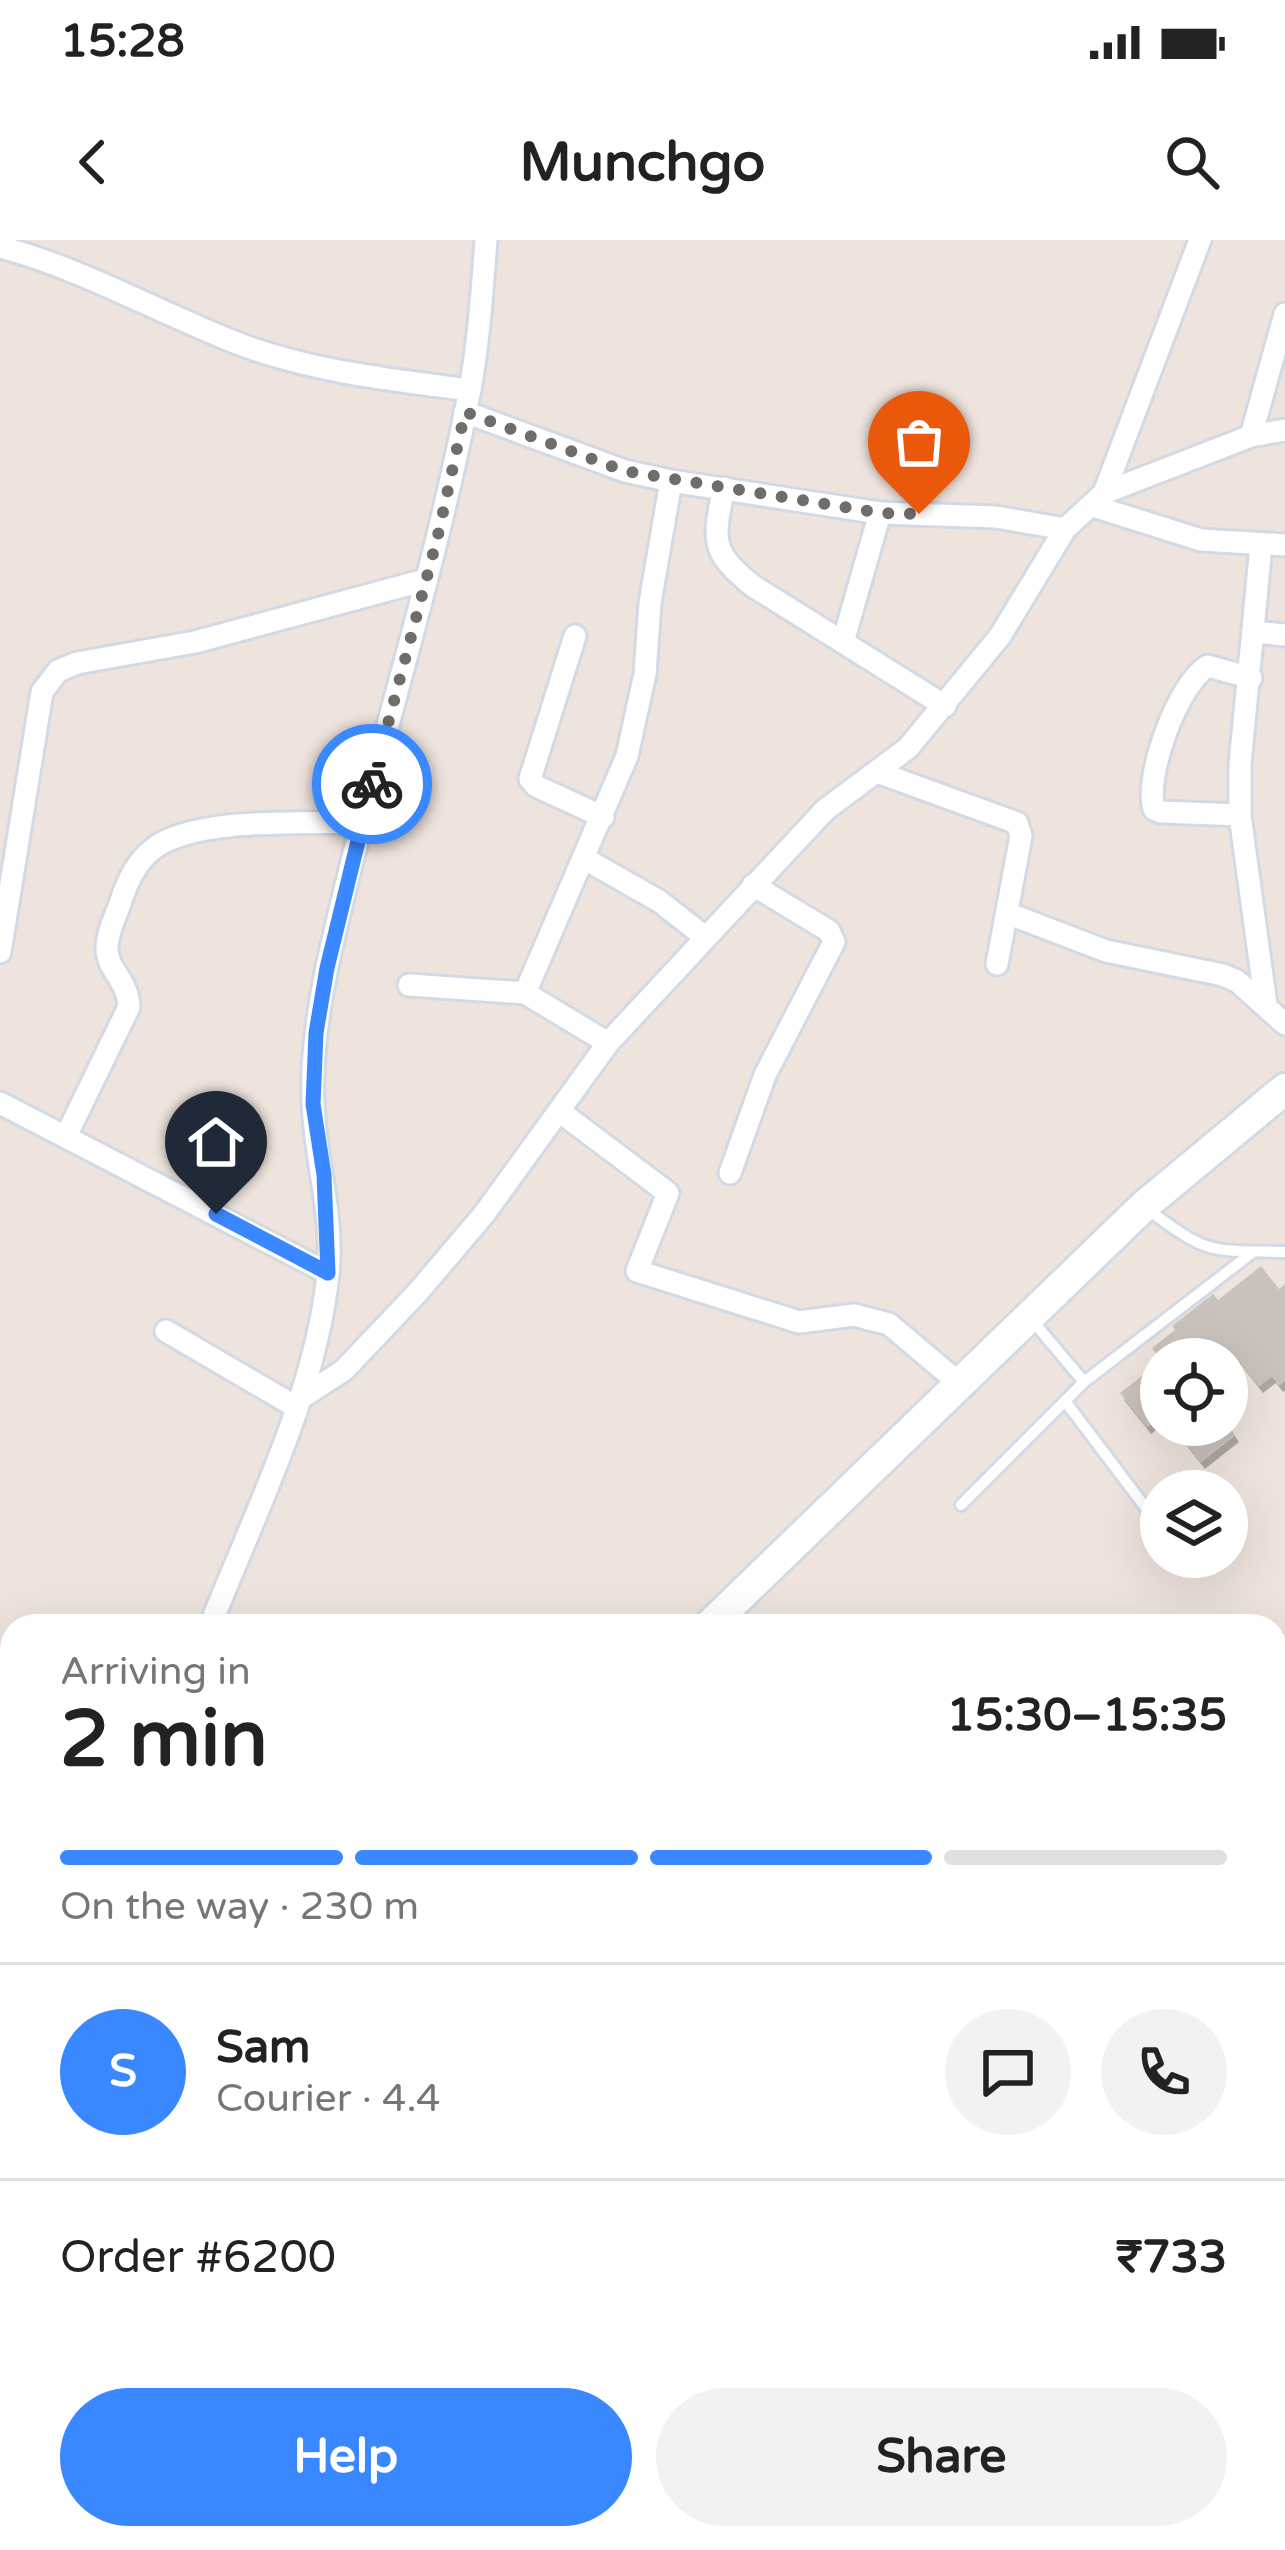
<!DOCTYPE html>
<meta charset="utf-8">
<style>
:root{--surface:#fff;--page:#f2f2f2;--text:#222;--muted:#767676;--line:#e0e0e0;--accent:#3a88ff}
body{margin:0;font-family:"Varela Round",sans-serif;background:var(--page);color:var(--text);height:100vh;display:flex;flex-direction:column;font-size:45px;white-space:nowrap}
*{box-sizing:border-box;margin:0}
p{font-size:39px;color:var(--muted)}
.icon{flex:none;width:66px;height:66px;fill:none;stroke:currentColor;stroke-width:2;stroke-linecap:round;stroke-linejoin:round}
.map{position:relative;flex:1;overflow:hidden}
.side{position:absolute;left:0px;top:1374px;width:1287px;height:936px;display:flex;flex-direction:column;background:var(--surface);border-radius:36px 36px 0 0;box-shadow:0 12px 48px #0002}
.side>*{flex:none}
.buttons{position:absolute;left:1140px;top:1098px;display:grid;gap:24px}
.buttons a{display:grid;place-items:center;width:108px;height:108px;border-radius:50%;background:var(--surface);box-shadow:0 12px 48px #0002;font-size:60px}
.pin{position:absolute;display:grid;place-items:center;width:102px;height:102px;color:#fff;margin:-123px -51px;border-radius:50% 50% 50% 0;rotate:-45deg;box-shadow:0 0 12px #0007}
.pin .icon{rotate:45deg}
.courier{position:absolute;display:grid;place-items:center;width:120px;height:120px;margin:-60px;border:9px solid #3a88ff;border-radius:50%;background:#fff;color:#222;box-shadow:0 3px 15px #0007}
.overview em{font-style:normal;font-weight:700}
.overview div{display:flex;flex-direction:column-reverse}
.overview{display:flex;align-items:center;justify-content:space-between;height:204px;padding:0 60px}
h1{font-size:78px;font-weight:700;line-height:90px}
.bar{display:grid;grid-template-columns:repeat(4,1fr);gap:18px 12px;align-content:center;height:144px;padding:0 60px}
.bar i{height:15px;border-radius:9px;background:var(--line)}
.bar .selected{background:var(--accent)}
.bar p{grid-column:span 4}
.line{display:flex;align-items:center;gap:30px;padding:0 60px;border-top:3px solid var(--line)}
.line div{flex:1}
.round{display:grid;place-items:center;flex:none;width:126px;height:126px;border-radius:63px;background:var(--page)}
.primary-button{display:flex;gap:24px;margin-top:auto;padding:24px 60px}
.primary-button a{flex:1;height:138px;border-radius:72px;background:var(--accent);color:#fff;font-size:48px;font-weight:700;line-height:138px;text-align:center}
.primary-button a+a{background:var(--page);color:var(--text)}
.status{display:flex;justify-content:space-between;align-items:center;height:84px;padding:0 60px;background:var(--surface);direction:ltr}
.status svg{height:33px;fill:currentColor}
header{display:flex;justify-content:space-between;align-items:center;height:156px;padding:0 60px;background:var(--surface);font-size:54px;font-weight:700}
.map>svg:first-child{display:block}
.building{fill:#cac2bc;filter:url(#shadow)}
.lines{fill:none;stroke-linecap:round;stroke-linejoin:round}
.lane-casing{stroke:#d2dae6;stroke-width:16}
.street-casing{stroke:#d2dae6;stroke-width:27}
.secondary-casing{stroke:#d2dae6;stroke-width:36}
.lane{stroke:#fff;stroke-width:10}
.street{stroke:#fff;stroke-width:21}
.secondary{stroke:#fff;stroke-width:30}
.done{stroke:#706c6a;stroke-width:12;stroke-dasharray:0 21.6}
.route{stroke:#3a88ff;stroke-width:15}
</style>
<div class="status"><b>15:28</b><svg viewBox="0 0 49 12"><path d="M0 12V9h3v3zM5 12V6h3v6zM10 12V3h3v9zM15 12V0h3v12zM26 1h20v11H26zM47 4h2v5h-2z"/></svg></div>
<header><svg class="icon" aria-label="back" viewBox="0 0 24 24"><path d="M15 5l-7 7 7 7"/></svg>Munchgo<svg class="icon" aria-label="search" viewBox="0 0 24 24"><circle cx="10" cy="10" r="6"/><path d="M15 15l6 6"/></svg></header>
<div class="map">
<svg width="1285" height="2310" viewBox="0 0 1285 2310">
<defs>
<filter id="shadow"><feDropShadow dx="4" dy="7" stdDeviation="0" flood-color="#0004"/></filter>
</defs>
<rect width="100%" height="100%" fill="#efe4dd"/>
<g class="building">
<path d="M1261,1026L1279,1049L1285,1044V1141L1279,1145L1272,1136L1259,1146L1237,1118L1227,1126V1119H1160L1152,1108L1175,1090L1172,1086L1213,1054L1218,1060Z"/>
<path d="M1161,1121V1176L1147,1187L1120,1153Z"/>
<path d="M1172,1185H1228L1235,1195L1201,1222Z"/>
</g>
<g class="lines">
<defs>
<g id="lane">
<path d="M1146,968C1210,1016 1207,1010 1285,1012"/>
<path d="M1031,1079L1084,1142"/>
<path d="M1065,1161L1161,1288"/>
<path d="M961,1265L1084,1142L1253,1012"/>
</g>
<g id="street">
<path d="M0,7C84,29 161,74 242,105C315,132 393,140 470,150"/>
<path d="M465,172L625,231L671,241L880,273L996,277L1065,289"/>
<path d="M1251,196L1285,74"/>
<path d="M724,248C713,300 710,312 753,346L945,466"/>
<path d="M1104,253L1251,196L1285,190"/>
<path d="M1093,266L1201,300L1285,305"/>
<path d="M1261,306L1240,524V575L1266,765"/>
<path d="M1255,392L1285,395"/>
<path d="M575,396L530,539L536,546L603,577"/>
<path d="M843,402L880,273"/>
<path d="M877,532L1017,583L1021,596L997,724"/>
<path d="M1240,575L1161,572L1154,569C1144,537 1178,443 1208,426L1251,438"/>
<path d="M585,619L659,661L705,697"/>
<path d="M1007,673L1106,711L1223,735L1237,741L1285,784"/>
<path d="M0,712L42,452L58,431L77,423L195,402L425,340"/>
<path d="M409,745L525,753L608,803"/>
<path d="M525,753L627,516L645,434L650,363L671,241"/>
<path d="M0,863L328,1033"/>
<path d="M559,871L668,953L637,1031L799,1082L854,1075L889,1084L960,1144"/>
<path d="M66,896L129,767C128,739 107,731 107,708C107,694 115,677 120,664C126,644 136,622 153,609C195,576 310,584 363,582"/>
<path d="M730,933L765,835L834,702L829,691L753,645"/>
<path d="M166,1091L296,1167"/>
<path d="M298,1160L344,1130L418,1052L485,973L608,803L825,570L908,508L1000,396L1065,289L1104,253L1200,0"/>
<path d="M210,1386C254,1275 316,1153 328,1034C334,975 315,920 313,862C311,817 318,771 327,727C369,535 432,347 469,154C479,103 482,51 486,0"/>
<path d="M1275,1534H1285"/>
<path d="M1275,1622H1285"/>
<path d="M0,1755H12"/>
<path d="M0,1921L12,1891"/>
<path d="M1275,2055L1285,2063"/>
<path d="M1275,2289H1285"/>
<path d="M579,2310L587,2298"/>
</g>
<g id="secondary">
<path d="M709,1386L1144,966L1285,849"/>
<path d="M1275,1439H1285"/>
<path d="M0,1996L12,1987"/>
</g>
</defs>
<use href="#lane" class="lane-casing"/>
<use href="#street" class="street-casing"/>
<use href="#secondary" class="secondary-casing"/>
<use href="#lane" class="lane"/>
<use href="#street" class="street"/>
<use href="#secondary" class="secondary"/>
</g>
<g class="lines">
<path class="done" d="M372,544L438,295L465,172L625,231L880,273L919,274"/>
<path class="route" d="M216,974L328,1033L324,935L313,864L316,793L327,728L372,544"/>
</g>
</svg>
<div class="buttons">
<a><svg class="icon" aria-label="locate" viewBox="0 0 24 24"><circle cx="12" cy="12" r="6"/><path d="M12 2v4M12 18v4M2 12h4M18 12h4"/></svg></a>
<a><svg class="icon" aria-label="layers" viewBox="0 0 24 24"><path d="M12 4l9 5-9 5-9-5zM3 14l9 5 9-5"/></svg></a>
</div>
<div class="pin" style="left:919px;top:274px;background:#ea580c"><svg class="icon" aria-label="bag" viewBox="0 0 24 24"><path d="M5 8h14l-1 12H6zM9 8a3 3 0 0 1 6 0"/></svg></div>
<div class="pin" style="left:216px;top:974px;background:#1f2937"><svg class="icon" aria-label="home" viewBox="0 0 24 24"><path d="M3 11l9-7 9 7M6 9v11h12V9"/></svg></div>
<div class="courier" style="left:372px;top:544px"><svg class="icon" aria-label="bike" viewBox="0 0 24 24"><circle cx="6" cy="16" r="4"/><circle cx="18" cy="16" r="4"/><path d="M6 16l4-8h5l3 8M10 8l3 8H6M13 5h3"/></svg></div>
<section class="side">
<div class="overview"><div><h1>2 min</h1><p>Arriving in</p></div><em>15:30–15:35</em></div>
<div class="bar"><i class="selected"></i><i class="selected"></i><i class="selected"></i><i></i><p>On the way · 230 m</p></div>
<div class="line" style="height:216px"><b class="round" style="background:var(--accent);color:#fff">S</b><div><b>Sam</b><p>Courier · 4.4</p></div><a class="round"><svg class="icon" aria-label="chat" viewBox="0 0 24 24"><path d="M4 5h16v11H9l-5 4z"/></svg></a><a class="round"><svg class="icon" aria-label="phone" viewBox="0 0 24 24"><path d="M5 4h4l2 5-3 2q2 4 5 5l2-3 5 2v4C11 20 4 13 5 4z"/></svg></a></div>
<div class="line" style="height:156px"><div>Order #6200</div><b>₹733</b></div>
<div class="primary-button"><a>Help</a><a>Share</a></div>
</section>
</div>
